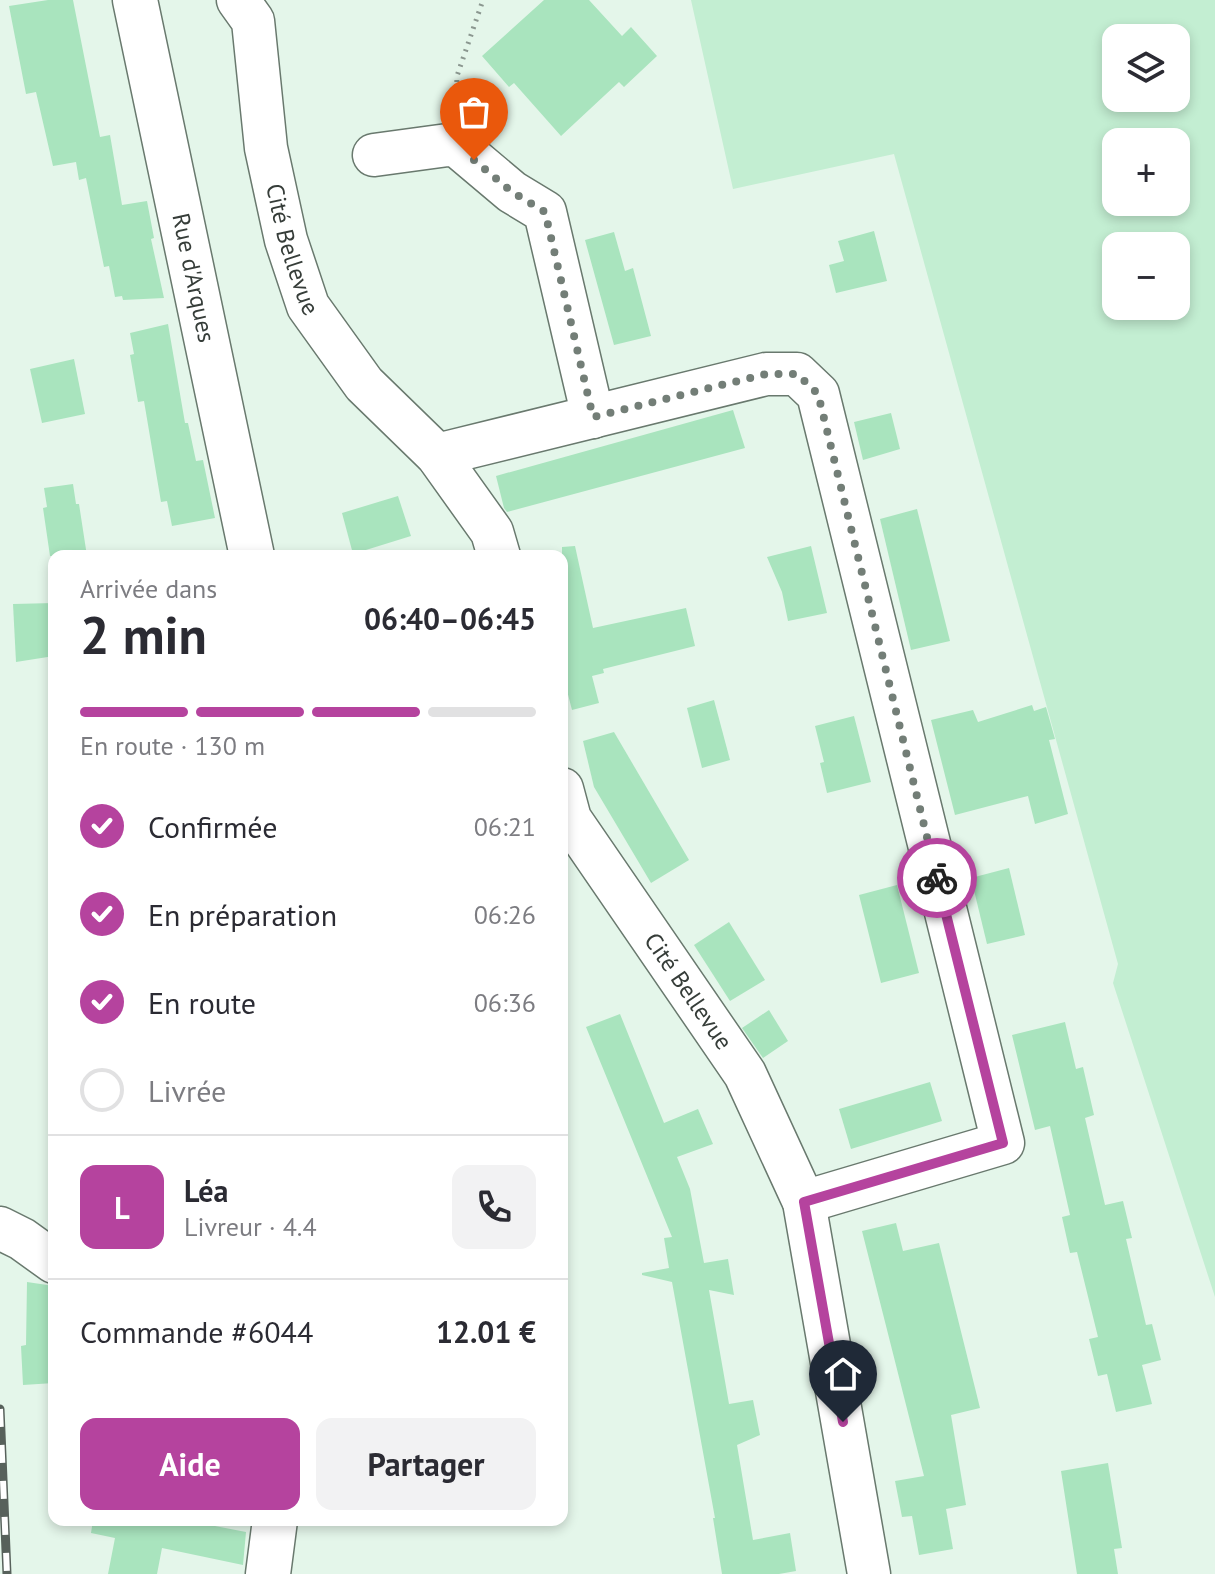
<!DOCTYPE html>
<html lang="fr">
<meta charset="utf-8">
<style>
:root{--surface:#fff;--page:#f2f2f3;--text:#2b2b33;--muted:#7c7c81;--line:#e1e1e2;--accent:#b5439e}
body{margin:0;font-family:"PT Sans",sans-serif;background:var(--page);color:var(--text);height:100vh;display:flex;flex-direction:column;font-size:30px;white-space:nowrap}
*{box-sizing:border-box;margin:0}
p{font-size:26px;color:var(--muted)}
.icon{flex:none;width:44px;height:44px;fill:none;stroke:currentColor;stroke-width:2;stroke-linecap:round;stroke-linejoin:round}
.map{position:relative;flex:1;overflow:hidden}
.drawer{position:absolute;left:48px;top:550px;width:520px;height:976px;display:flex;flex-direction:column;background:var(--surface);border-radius:16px;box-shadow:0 4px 12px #0003}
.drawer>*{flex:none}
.buttons{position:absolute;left:1102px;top:24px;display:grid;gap:16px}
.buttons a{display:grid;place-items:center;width:88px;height:88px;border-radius:16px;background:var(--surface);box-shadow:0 4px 12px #0003;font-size:40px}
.pin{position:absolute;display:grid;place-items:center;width:68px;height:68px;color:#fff;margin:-82px -34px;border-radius:50% 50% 50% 0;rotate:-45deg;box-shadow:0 0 8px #0007}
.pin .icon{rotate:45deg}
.courier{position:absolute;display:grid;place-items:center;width:80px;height:80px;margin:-40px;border:6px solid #b5439e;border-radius:50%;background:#fff;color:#222;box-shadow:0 2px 10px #0007}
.summary em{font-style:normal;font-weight:600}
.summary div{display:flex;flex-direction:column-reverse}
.summary{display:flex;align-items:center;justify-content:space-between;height:136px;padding:0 32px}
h1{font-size:52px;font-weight:600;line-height:60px}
.bar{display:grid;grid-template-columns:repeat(4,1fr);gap:12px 8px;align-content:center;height:96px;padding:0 32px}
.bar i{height:10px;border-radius:6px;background:var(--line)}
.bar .active{background:var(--accent)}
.bar p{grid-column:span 4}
.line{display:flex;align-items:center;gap:20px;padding:0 32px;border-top:2px solid var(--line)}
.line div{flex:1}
.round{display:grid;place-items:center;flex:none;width:84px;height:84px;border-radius:16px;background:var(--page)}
ol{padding:0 32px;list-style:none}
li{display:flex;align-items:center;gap:24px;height:88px}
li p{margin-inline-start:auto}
li .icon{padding:8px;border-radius:50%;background:var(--accent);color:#fff;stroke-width:4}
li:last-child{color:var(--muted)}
li i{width:44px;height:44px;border:4px solid var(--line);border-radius:50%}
.primary-button{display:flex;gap:16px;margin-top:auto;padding:16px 32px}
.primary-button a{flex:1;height:92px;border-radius:16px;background:var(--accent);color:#fff;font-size:32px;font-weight:600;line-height:92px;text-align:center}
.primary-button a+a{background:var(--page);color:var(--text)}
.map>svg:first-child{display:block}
.green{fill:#c3eed2;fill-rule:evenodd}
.building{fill:#a9e4be}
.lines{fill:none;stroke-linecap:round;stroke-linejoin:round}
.street-casing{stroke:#69796e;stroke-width:45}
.secondary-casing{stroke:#69796e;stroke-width:47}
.path{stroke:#8b9790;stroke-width:5;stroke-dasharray:2 6;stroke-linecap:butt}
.street{stroke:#fff;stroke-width:42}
.secondary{stroke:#fff;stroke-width:44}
.rail-casing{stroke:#57615b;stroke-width:9}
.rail{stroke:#fff;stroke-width:6;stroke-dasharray:18;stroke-linecap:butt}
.done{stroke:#737e77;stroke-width:8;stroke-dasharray:0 14.4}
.route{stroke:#b5439e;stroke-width:10}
.labels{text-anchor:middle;stroke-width:7;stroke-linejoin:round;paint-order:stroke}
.street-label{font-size:24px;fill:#363d39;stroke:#fff}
</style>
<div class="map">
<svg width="1215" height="1574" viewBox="0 0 1215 1574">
<rect width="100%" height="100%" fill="#e4f6ea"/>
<path class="green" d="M691,0H1215V1297L1113,983L1118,964L894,154L733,189ZM1116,38H1176V98H1116ZM1116,142H1176V202H1116ZM1116,246H1176V306H1116Z"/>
<g class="building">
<path d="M48,0H73L100,137L110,135L122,205L147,201L154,238L151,239L164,298L123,300L122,296L115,297L109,266L104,267L86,178L79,180L76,162L53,166L36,92L26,94L9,6Z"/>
<path d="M544,0H589L622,36L631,27L657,56L624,87L619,82L561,136L514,83L509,87L482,56Z"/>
<path d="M874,231L887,281L836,293L829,265L844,261L838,241Z"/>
<path d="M614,232L625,271L633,268L651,336L614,345L585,240Z"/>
<path d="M168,324L185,423H188L196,461L203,460L215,518L172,526L167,501L161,502L144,401L138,402L130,355L134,354L130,333Z"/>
<path d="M74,359L85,414L42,423L30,369Z"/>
<path d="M733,410L745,448L507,512L504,508L496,476Z"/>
<path d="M891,413L900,449L863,460L854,422Z"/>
<path d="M73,484L76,504H79L87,556H50L43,508L47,507L44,488Z"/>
<path d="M398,496L411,536L353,554L342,513Z"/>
<path d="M917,509L950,641L911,650L880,519Z"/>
<path d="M575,546L593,628L686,608L695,646L603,669L604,673L592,676L599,703L572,710L565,683L562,684V547Z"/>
<path d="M811,546L827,613L788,621L782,592L767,557Z"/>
<path d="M54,603V656L16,662L13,604Z"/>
<path d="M714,700L730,760L702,768L687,708Z"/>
<path d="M1032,705L1034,711L1046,707L1055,739L1049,740L1068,814L1035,824L1028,796L955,815L931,720L973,710L978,722Z"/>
<path d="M854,716L871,782L827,793L820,763L824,762L815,726Z"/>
<path d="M614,732L689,860L651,883L594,787L583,741Z"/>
<path d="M1009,868L1025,935L987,944L971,878Z"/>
<path d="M897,885L919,973L881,983L859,895Z"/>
<path d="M729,922L765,980L730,1001L694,945Z"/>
<path d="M769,1010L788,1041L763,1058L742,1028Z"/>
<path d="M620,1014L664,1123L698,1109L713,1144L677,1157L690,1189L704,1263L728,1259L734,1295L709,1290L729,1404L753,1400L760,1435L737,1445L753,1540L790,1533L796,1571L779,1574H722L713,1518H715L672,1282L642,1275V1273L669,1268L664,1238L672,1237L586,1027Z"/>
<path d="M1065,1022L1076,1069L1083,1067L1094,1115L1085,1118L1105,1205L1123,1201L1132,1238L1126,1239L1146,1325L1152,1324L1161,1360L1142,1365L1152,1404L1116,1412L1107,1374L1098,1376L1089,1339L1098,1337L1077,1252L1070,1253L1062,1217L1070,1215L1050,1126L1035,1130L1012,1035Z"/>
<path d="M930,1082L942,1121L851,1149L839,1109Z"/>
<path d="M896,1223L903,1251L939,1243L980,1408L951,1415L966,1505L946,1509L953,1549L919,1555L912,1516L902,1517L895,1481L924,1476L862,1231Z"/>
<path d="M27,1282L54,1286V1383L23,1385L21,1346L26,1345Z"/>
<path d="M1108,1463L1122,1548L1114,1549L1118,1574H1077L1061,1471Z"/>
<path d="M93,1520H184L246,1532L243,1565L162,1548L157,1574H108L115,1538L91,1533Z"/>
</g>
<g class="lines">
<defs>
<g id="street">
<path id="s1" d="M238,0L253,21L266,148L286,240L308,306L364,384L437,455L492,532L499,556"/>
<path d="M374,155L455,144L512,192L545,212L593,417"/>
<path d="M437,455L766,374H797L818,394L1003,1143L804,1202"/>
<path id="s2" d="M562,789L570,819L745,1074L804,1202L869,1574"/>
<path d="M0,1228L22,1239L54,1262"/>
</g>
<g id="secondary">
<path id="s3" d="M135,0L252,556"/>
<path d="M268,1574L275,1520"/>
</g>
</defs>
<use href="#street" class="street-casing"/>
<use href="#secondary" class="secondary-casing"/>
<path class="path" d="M456,106L457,76L483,0"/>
<use href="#street" class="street"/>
<use href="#secondary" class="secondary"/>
<defs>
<path id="rail" d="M0,1409L7,1574"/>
</defs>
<use href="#rail" class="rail-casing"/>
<use href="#rail" class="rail"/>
</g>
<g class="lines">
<path class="done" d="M474,160L512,192L545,212L593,417L766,374H797L818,394L937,878"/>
<path class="route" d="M843,1422L804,1202L1003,1143L937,878"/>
</g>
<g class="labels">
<g class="street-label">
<text dy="8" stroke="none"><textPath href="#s1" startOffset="258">Cité Bellevue</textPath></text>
<text dy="8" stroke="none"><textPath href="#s3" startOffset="284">Rue d'Arques</textPath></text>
<text dy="8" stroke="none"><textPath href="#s2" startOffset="240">Cité Bellevue</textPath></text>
</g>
</g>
</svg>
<div class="buttons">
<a><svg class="icon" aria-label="layers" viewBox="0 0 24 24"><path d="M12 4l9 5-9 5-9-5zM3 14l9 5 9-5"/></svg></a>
<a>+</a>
<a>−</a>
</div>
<div class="pin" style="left:474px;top:160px;background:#ea580c"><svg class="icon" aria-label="bag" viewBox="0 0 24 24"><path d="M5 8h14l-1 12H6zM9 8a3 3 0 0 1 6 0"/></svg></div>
<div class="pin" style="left:843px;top:1422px;background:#1f2937"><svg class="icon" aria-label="home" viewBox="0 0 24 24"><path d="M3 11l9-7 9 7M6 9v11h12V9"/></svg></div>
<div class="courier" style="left:937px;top:878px"><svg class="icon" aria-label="bike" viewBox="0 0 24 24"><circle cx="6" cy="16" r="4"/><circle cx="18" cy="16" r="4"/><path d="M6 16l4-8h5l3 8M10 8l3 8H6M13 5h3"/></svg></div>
<section class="drawer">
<div class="summary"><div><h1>2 min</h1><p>Arrivée dans</p></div><em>06:40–06:45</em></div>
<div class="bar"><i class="active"></i><i class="active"></i><i class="active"></i><i></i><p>En route · 130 m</p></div>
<ol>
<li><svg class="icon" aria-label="check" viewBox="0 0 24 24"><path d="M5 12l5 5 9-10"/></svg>Confirmée<p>06:21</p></li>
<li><svg class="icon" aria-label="check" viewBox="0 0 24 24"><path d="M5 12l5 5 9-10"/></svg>En préparation<p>06:26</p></li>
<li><svg class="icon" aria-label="check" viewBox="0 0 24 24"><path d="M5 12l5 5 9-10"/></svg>En route<p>06:36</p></li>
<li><i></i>Livrée</li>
</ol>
<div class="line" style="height:144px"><b class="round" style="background:var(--accent);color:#fff">L</b><div><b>Léa</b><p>Livreur · 4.4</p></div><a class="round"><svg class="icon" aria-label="phone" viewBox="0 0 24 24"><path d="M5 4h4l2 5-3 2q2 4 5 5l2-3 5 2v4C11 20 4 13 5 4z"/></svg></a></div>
<div class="line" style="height:104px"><div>Commande #6044</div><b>12.01 €</b></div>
<div class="primary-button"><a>Aide</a><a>Partager</a></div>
</section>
</div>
